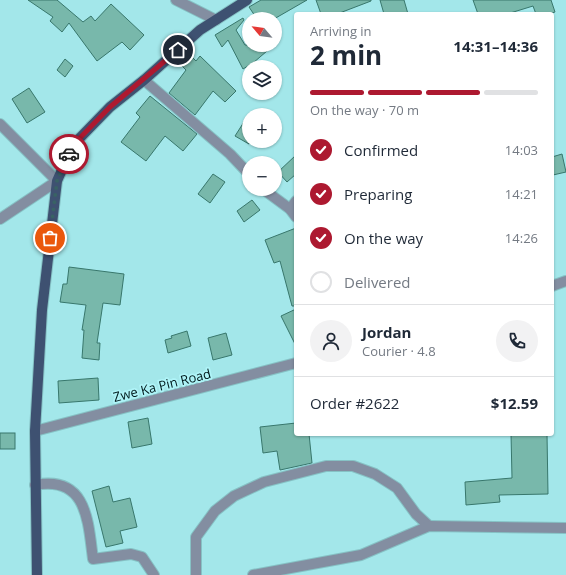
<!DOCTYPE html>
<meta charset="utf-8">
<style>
:root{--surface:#fff;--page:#f2f2f3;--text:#1f2937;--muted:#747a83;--line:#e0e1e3;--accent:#ad1930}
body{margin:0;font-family:"Open Sans",sans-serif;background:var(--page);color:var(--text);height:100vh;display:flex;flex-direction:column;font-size:15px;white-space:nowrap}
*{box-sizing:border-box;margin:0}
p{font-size:13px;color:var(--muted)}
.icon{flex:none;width:22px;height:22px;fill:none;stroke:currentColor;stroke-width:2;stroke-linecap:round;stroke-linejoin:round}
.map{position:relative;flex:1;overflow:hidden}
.side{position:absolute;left:294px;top:12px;width:260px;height:424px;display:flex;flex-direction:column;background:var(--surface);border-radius:4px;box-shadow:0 1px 3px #0004}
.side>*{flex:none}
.needle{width:26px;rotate:299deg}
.tools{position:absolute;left:242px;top:12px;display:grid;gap:8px}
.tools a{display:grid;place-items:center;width:40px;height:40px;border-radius:50%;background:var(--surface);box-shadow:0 1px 3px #0004;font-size:20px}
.pin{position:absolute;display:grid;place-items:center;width:34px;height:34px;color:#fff;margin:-17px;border:2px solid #fff;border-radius:50%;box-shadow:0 1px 4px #0007}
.courier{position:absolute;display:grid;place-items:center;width:40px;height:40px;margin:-20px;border:3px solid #ad1930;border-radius:50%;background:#fff;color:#222;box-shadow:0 1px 5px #0007}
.summary em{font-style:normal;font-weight:700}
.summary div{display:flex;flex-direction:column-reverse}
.summary{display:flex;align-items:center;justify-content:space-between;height:68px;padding:0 16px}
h1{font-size:26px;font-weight:700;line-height:30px}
.bar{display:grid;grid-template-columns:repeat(4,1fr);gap:6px 4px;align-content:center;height:48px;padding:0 16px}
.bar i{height:5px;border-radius:3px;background:var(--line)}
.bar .selected{background:var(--accent)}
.bar p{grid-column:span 4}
.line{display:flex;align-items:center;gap:10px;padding:0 16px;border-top:1px solid var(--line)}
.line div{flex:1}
.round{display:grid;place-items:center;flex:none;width:42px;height:42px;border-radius:21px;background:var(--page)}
ol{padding:0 16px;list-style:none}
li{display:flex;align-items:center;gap:12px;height:44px}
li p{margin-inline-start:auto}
li .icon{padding:4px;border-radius:50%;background:var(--accent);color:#fff;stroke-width:4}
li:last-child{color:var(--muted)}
li i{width:22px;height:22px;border:2px solid var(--line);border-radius:50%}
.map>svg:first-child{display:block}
.building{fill:#78b8ab;stroke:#38776c}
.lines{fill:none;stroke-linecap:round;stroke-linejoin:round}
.minor-casing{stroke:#86c2c5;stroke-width:12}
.primary-casing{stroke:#86c2c5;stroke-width:12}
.minor{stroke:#838ea1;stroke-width:10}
.primary{stroke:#3e5171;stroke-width:10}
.done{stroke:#396265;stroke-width:4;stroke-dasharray:0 7.2}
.route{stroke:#ad1930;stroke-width:5}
.labels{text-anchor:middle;stroke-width:3.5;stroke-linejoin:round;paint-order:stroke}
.street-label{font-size:13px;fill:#001b1d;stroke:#aff4f8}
</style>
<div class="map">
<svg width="566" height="575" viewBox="0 0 566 575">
<rect width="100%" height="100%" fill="#a3e7ea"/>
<g class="building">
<path d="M28,0H57L83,22L91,16L95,21L111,4L144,35L130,50L122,42L97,61L69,23L62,32L50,21L53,17Z"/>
<path d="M261,0H307L274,19H257L249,7Z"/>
<path d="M316,0H371V1L337,14H321Z"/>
<path d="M380,0H404L408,14H384Z"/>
<path d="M473,0H551L555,12L549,14H536L533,6L507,14H478Z"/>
<path d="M243,18L244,20L236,30L245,45H274L253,63L243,69L228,40L222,47L215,35Z"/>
<path d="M191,56L196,61L200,56L236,91L225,102L213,91L195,115L169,93L186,70L182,66Z"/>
<path d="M65,59L73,66L65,77L57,70Z"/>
<path d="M29,88L45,112L27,123L12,99Z"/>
<path d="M150,96L197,134L183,151L165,136L146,161L121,142L140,117L136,113Z"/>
<path d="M249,114V144L235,136Z"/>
<path d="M562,154L566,172L553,175L552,157Z"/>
<path d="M296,155V174L287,182L278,172Z"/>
<path d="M213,174L225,182L210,203L198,194Z"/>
<path d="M252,200L260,210L244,222L237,211Z"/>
<path d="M296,228V306H292L280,261L274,263L265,240Z"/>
<path d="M69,267L124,274L120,305L103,303L97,343H100L99,360L82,358L84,330H82L86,305L60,302L63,284H67Z"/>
<path d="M296,309V346L281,316Z"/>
<path d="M187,331L191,346L168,353L165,340L172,338L171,336Z"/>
<path d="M226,333L232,355L213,360L208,338Z"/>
<path d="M98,378L99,400L59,403L58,381Z"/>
<path d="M148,418L152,444L132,448L128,422Z"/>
<path d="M296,423V434H309L312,463L280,470L277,451L263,453L260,427Z"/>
<rect x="0" y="433" width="15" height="16"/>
<path d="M511,434H547L548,494L499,495L500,502L466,505L465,482L512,478Z"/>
<path d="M109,486L113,502L130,498L137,527L120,531L123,543L106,547L92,491Z"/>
</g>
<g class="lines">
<defs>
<g id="minor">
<path d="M176,0L216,20"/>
<path d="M144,80L230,154L249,174"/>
<path d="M0,124L57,181L0,219"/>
<path d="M263,189L290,209L296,217"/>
<path d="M290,209L296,201"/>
<path d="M552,286L566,281"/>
<path d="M35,431L296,363"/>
<path d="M35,485C87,475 88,521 93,559L131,554L142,557L154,575"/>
<path d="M196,575V537L215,511L234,496L264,482L326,466H353L375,474L397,488L416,514L429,526"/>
<path d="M253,575L361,555L429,526L566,528"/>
</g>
<path id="primary" d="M37,575L35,431L42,310L57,181L73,145L110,107L144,80L200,30L247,0"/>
</defs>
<use href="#minor" class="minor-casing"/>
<use href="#primary" class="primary-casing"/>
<use href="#minor" class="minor"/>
<use href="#primary" class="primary"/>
</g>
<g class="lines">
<path class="done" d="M50,238L57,181L69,154"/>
<path class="route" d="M69,154L73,145L110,107L178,50"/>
</g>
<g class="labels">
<g class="street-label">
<text transform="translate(162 385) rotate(-14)" y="5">Zwe Ka Pin Road</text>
</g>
</g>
</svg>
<div class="tools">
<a><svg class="needle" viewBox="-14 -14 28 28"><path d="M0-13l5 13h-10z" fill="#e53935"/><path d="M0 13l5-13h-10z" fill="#747a83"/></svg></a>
<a><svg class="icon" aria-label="layers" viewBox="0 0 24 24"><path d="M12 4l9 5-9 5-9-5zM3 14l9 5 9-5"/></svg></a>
<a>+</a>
<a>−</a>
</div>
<div class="pin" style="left:50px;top:238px;background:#ea580c"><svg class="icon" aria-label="bag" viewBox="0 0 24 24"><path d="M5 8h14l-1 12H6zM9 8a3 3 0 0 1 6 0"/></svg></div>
<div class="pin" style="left:178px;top:50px;background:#1f2937"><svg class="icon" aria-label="home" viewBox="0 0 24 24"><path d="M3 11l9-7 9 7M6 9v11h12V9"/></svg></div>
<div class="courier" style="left:69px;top:154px"><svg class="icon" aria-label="car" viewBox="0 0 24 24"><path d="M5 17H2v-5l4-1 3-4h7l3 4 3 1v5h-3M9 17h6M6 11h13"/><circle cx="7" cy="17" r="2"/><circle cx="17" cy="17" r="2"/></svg></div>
<section class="side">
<div class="summary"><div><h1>2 min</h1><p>Arriving in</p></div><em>14:31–14:36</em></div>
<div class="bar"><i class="selected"></i><i class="selected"></i><i class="selected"></i><i></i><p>On the way · 70 m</p></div>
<ol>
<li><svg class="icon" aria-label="check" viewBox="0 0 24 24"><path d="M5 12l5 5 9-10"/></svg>Confirmed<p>14:03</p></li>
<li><svg class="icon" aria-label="check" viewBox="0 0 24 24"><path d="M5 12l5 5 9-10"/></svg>Preparing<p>14:21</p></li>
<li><svg class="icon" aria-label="check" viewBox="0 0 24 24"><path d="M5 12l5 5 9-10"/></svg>On the way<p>14:26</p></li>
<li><i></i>Delivered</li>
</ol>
<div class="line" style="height:72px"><a class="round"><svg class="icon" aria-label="person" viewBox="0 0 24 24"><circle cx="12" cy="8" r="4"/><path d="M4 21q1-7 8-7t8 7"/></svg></a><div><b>Jordan</b><p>Courier · 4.8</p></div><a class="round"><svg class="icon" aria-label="phone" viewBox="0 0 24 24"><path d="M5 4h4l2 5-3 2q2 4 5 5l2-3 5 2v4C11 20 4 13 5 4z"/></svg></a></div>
<div class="line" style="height:52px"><div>Order #2622</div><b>$12.59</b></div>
</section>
</div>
